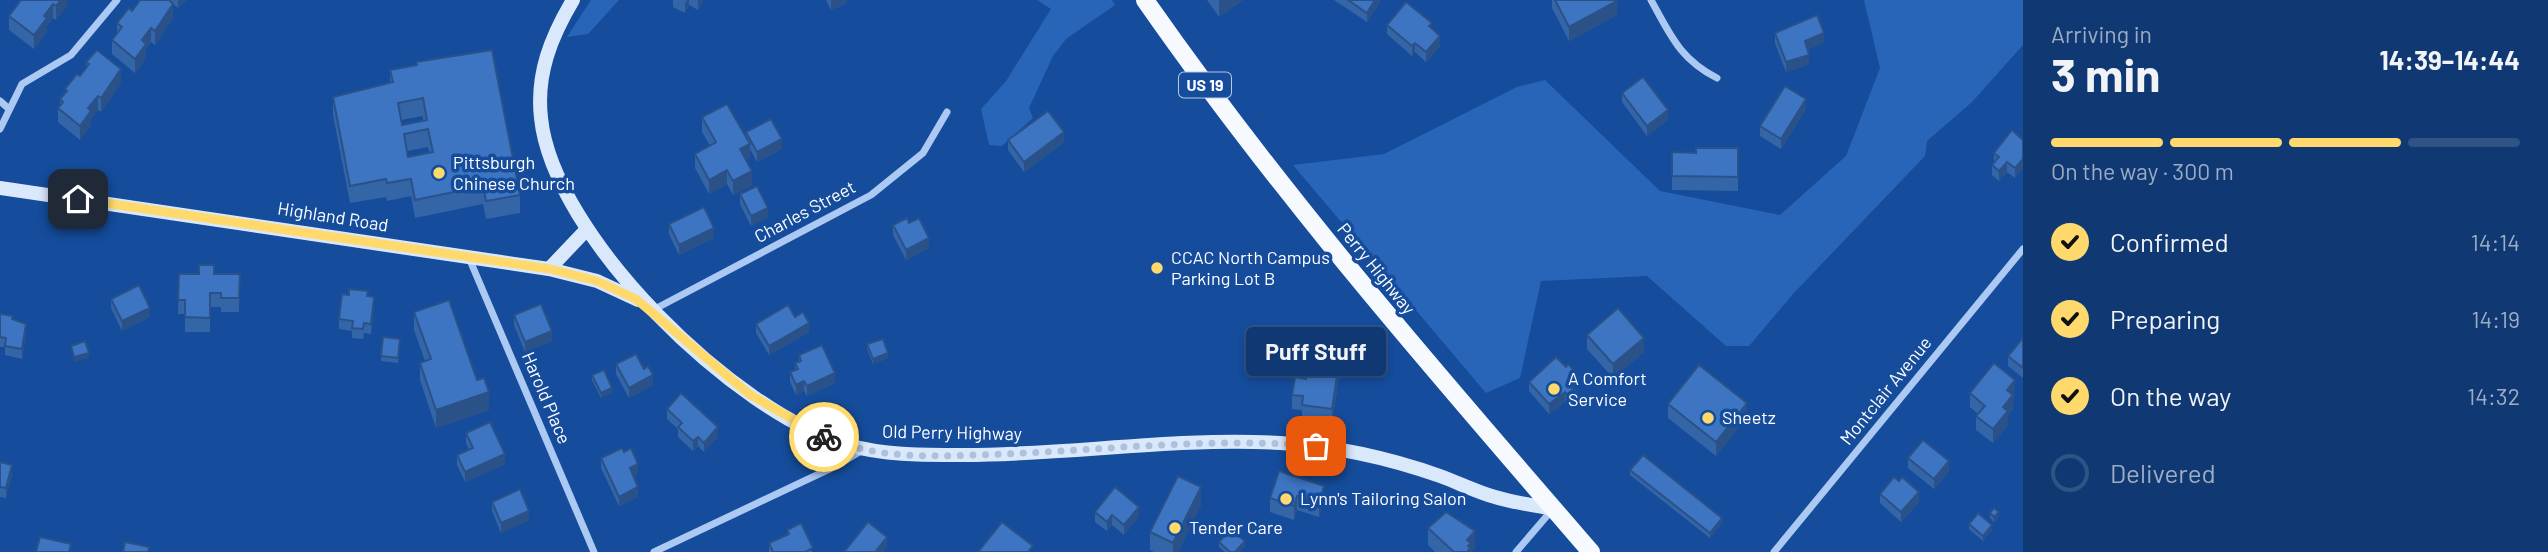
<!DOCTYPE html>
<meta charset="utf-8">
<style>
:root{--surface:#103974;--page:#194079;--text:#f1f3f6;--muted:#9cacc5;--line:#305386;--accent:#ffd96c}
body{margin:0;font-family:Barlow,sans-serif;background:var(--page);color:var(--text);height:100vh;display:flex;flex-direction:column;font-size:26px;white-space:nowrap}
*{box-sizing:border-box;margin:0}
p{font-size:23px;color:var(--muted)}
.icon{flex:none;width:38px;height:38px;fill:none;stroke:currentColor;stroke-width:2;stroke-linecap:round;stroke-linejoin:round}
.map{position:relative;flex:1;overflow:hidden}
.panel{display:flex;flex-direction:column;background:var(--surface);width:525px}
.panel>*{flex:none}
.pin{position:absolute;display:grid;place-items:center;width:60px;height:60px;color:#fff;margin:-30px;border-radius:14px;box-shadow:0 4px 10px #0006}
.courier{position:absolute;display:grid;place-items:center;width:70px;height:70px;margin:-35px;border:5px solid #ffd96c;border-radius:50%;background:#fff;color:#222;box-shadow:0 2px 9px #0007}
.bubble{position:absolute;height:49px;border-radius:7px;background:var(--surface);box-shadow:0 4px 10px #0003,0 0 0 2px var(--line);font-size:23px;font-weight:700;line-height:49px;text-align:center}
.overview em{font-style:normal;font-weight:700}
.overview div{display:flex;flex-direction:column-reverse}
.overview{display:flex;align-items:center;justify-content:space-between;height:119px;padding:0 28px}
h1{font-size:46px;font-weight:700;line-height:52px}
.bar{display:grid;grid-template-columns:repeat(4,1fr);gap:10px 7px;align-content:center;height:84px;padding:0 28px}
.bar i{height:9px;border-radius:5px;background:var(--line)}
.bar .selected{background:var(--accent)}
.bar p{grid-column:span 4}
ol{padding:0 28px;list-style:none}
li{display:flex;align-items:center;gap:21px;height:77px}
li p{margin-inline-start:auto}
li .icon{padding:7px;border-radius:50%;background:var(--accent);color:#111;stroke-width:4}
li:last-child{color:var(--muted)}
li i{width:38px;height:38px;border:4px solid var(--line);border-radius:50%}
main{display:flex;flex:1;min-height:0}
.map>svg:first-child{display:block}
.green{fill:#2865b9}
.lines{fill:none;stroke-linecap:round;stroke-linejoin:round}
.street{stroke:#abc9f3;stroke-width:7}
.secondary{stroke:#dae8fc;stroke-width:14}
.primary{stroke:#f6faff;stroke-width:18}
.wall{fill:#3465a7;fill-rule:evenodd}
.shaded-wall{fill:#2b5288}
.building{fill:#3d75c2;stroke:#2b5288;stroke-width:2;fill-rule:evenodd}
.done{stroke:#adc0dc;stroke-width:7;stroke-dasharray:0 12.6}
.route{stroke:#ffd96c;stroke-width:9}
.poi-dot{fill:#ffd96c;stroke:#154c9b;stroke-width:2.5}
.labels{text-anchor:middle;stroke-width:7;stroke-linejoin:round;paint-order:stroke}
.shield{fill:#154c9b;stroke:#b9c9e1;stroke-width:2}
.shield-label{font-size:16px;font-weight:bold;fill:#fff}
.poi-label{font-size:18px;fill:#fff;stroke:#154c9b;text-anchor:start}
.street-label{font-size:18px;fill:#fff;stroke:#154c9b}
</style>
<main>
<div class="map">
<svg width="2023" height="552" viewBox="0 0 2023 552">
<rect width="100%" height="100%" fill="#154c9b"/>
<g class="green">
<path d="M591,0H619L588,34L567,37Z"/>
<path d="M1037,0H1112L1115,5L1066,39L1053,56L1029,108L1033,118L1002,146L989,145L981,109L1006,81L1051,9Z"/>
<path d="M1864,0H2023V45L1972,102L1927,141L1925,156L1793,294L1749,346H1726L1647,276L1541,281L1520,378L1486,393L1293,165L1384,154L1517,87L1545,80L1660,191L1780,215L1846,156L1880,68Z"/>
</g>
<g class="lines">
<g class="street">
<path d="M1651,0C1671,36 1680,59 1717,78"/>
<path d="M0,101L8,108"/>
<path d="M0,129L22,84L71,55L117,0"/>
<path d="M469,258L594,552"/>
<path d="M653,310L871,195L923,153L947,112"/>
<path d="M654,552L838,465L864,449"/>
<path d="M1516,552L1552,510"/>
<path d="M1774,552L2023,249"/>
</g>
<g class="secondary">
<path d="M573,0C551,37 536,74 541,118C553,236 736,414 848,445C887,456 926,455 965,455C1070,455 1175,437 1280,443C1335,446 1389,458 1440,476C1459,483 1477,492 1495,497C1514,503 1534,505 1553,509"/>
<path d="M0,188L549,269L597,281L638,300"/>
<path d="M549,269L587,229"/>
</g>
<path class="primary" d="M1145,0C1281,195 1436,373 1591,552"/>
</g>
<g class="wall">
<path d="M140,0H186L178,8L173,4V18L155,45L151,42L146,48V58L135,73L112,54V40L117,34V23L132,11Z"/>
<path d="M673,0H703L698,10L689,5L685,13L673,7Z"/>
<path d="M826,0H847V3L831,10Z"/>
<path d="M1207,0H1243L1219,17Z"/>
<path d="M1334,0H1380V2L1367,22Z"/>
<path d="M1552,0H1616L1617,15L1569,41L1552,8Z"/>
<path d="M67,1V6L56,20L53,18L47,26V32L34,49L9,30V16Z"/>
<path d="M1387,25L1432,29L1440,46L1426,62L1415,52L1412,56L1387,34Z"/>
<path d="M1775,33L1824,42L1807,50L1809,64L1786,72L1775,43Z"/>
<path d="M86,62L121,83L101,112L98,110L91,119V125L80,140L58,122V108L60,105V99L65,94V89L80,76L86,68Z"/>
<path d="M416,65L520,195V213L486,219L483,204L415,218L411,196L387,201L386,197L350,203L333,115V97L390,83V70ZM423,116V121L402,125L401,120ZM428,147L429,152L408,157L407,151Z"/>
<path d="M1622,93L1668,120L1647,136L1622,102Z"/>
<path d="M1806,109L1781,149L1760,136V126Z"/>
<path d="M702,117L746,137V132L782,149L757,162L750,149V158L746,160L752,185L733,195L727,184L709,194L695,168V154L710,146L702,132Z"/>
<path d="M1008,140L1064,142L1024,172L1008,150Z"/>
<path d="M2023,140L2015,178L2007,172L1999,181L1992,175V165L1994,163V153Z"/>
<path d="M1738,148V191L1672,190V152L1696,153Z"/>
<path d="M740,194L768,217L751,226L740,204Z"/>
<path d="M909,223L929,248L906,260L893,235V225Z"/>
<path d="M669,224L714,238L679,255L669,234Z"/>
<path d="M179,274H240L239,312H221V307H210V332H185V314H178Z"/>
<path d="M368,297L374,307L371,334L364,333L363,339L352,338V331L339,329V319Z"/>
<path d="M111,299L150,317L122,331L111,308Z"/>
<path d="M414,312L477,380L489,410L436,428L420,380V363L425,361L414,330Z"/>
<path d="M0,314L13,319L26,333L22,359L5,355V347H0Z"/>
<path d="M514,315L552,341L525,352L514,325Z"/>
<path d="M795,317L809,332L769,355L756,333V324Z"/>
<path d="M1587,335L1644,352L1613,378L1587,349Z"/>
<path d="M2023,338V378L2008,366V356Z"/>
<path d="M400,344L398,363L381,361V356Z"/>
<path d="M867,344L888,358L873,364L867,349Z"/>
<path d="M799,355L835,383L807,396L804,391L796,395L790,382V372L795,370V363L799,362Z"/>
<path d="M616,364L644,369L653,385L629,398L616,374Z"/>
<path d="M592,375L612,393L601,398L592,380Z"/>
<path d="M1299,375L1339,377L1332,423L1302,419V410L1292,409V395L1299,378Z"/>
<path d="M1529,382L1580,386L1573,393V404L1570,407L1565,402L1549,414L1529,391Z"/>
<path d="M1970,393L2015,394L2013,396V409L2008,415V425L1993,443L1976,430V416L1978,414L1970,407Z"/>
<path d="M1668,404L1747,417L1716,456L1668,418Z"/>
<path d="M667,409L718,437L704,452L698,446L693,451L678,437V429L667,419Z"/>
<path d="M466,433L505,464L465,482L457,465V455L469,450L466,443Z"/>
<path d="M601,458L638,474L633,476L638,497L619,506L601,468Z"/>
<path d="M1908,458L1949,471L1934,489L1908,468Z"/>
<path d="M0,462L12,474L6,498L0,497Z"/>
<path d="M1630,470L1722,523L1710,538L1630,475Z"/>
<path d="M1279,471L1324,500L1319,517L1297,510L1294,520L1270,512V498Z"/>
<path d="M1880,494L1919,502L1901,522L1880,503Z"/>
<path d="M492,502L529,520L501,533L492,511Z"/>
<path d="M1201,505L1178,552H1154L1150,550V532Z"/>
<path d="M1095,512L1139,516L1124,535L1112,525L1107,531L1095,522Z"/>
<path d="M1990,513L1999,517L1994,522L1990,518Z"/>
<path d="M1969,524L1992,530L1983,541L1969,529Z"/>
<path d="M1428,528L1475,548L1471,552H1435L1428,545Z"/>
<path d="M787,530L813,552H769V543L787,534Z"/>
<path d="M1219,542L1245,546L1239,552H1225L1219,547Z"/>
</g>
<g class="shaded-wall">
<path d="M61,0H68L67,6L56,20V6Z"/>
<path d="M178,0H186L178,8Z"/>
<path d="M687,0H689V5L685,13V3Z"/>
<path d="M698,0H703L698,10Z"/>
<path d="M831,0H847V3L831,10Z"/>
<path d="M1219,0H1243L1219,17Z"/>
<path d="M1375,0H1380V2L1367,22V13Z"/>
<path d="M1617,1V15L1569,41V27Z"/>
<path d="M53,4V18L47,26V32L34,49V35L44,16Z"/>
<path d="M173,4V18L155,45V31Z"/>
<path d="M151,28V42L146,48V58L135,73V59L142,40Z"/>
<path d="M1824,33V42L1805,51V41Z"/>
<path d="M1440,36V46L1426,62V52Z"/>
<path d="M1415,43V52L1412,56V46Z"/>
<path d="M1809,55V64L1786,72V62Z"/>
<path d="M121,69V83L101,112V98Z"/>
<path d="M98,96V110L91,119V125L80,140V126L88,108Z"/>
<path d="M1806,99V109L1781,149V139Z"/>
<path d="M1668,110V120L1647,136V126Z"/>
<path d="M1064,132V142L1024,172V162Z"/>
<path d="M782,139V149L757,162V152Z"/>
<path d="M750,144V158L740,163V149Z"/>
<path d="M2023,159V168L2015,178V168Z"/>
<path d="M2007,162V172L1999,181V171Z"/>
<path d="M727,170V184L709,194V180Z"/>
<path d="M752,171V185L733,195V181Z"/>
<path d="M768,208V217L751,226V216Z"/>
<path d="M714,228V238L679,255V245Z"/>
<path d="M929,238V248L906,260V250Z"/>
<path d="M374,297V307L371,334V324Z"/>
<path d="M150,308V317L122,331V321Z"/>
<path d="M809,323V332L769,355V346Z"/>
<path d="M26,324V333L22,359V349Z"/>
<path d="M552,331V341L525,352V342Z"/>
<path d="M1644,338V352L1613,378V364Z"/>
<path d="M89,353V358L74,362V357Z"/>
<path d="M888,353V358L873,364V359Z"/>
<path d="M1339,363V377L1332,423V409Z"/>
<path d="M835,373V383L807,396V386Z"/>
<path d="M653,375V385L629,398V388Z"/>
<path d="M1580,377V386L1572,394V385Z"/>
<path d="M2015,380L2013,409L2008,415V425L1993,443V429L2007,390Z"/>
<path d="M804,381V391L796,395V385Z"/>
<path d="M612,388V393L601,398V393Z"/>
<path d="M489,392V410L436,428V410Z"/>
<path d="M1565,392V402L1549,414V404Z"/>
<path d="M1573,394V404L1570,407V398Z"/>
<path d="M1747,403V417L1716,456V442Z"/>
<path d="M718,427V437L704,452V443Z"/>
<path d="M698,437V446L693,451V441Z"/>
<path d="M505,454V464L465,482V472Z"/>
<path d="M1949,461V471L1934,489V479Z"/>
<path d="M638,464V474L630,478V468Z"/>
<path d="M12,465V474L6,498V488Z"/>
<path d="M1324,486V500L1319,517V503Z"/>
<path d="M638,487V497L619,506V497Z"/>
<path d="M1201,487V505L1178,552H1173V543Z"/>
<path d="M1919,492V502L1901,522V512Z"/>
<path d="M1297,496V510L1294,520V506Z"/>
<path d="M1139,507V516L1124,535V525Z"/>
<path d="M529,511V520L501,533V523Z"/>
<path d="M1999,512V517L1994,522V517Z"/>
<path d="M1112,515V525L1107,531V522Z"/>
<path d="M1722,518V523L1710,538V533Z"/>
<path d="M1992,525V530L1983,541V536Z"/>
<path d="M1475,531V548L1471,552H1467V540Z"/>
<path d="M887,537V547L883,552H875Z"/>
<path d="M1245,541V546L1239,552H1235Z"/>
</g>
<g class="building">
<path d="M21,0H61L56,6L53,4L44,16L47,18L34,35L9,16Z"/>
<path d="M140,0H169L173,4L155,31L151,28L142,40L146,44L135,59L112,40L122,27L117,23L129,8L132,11Z"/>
<path d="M1348,0H1375L1367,13Z"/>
<path d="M1555,0H1616L1617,1L1569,27Z"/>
<path d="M1406,2L1432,23L1429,26L1440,36L1426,52L1415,43L1412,46L1387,25Z"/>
<path d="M1817,15L1824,33L1805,41L1809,55L1786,62L1775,33Z"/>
<path d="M97,50L121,69L101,98L98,96L88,108L91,111L80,126L58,108L63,102L60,99L67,91L65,89L77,74L80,76L89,64L86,62Z"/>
<path d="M492,50L520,195L486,201L483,186L415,200L411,179L387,183L386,179L350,186L333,97L393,82L390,70L417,65L416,62ZM423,98L427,120L402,125L398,103ZM428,129L433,152L408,157L404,134Z"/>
<path d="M1643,77L1668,110L1647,126L1622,93Z"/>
<path d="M1785,86L1806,99L1781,139L1760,126Z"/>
<path d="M727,104L750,144L740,149L752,171L733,181L727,170L709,180L695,154L716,142L702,117Z"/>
<path d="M1048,111L1064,132L1024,162L1008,140Z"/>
<path d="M771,119L782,139L757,152L746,132Z"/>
<path d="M2012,130L2023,140V159L2015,168L2007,162L1999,171L1992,165L1999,157L1994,153Z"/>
<path d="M1696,148H1738V177L1672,176V152L1696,153Z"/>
<path d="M757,186L768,208L751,216L740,194Z"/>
<path d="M704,207L714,228L679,245L669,224Z"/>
<path d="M907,218L909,223L919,218L929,238L906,250L893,225Z"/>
<path d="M199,265H214V274H240L239,298H221V293H210V318L185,317V300H178L179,274H199Z"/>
<path d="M139,285L150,308L122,321L111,299Z"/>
<path d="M349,289L368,291L367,296L374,297L371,324L364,323L363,329L352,328L353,321L339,319L342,294L349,295Z"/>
<path d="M449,300L477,380L484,378L489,392L436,410L420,363L431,359L414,312Z"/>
<path d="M541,304L552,331L525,342L514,315Z"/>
<path d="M788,305L795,317L803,312L809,323L769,346L756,324Z"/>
<path d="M1618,308L1644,338L1613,364L1587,335Z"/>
<path d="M0,314L13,316L12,319L26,324L22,349L5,346L6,338L0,337Z"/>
<path d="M383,337L400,339L398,358L381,356Z"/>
<path d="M2023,338V368L2008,356Z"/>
<path d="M883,339L888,353L873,359L867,344Z"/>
<path d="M85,341L89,353L74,357L71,346Z"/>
<path d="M822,345L835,373L807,386L804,381L796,385L790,372L798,369L795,363L801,361L799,355Z"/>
<path d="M636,354L644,369L648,366L653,375L629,388L616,364Z"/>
<path d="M1556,357L1566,367L1568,364L1580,377L1572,385L1573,394L1570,398L1565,392L1549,404L1529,382Z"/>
<path d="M1309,358L1339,363L1332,409L1302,405L1303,396L1292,395L1295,377L1306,379V376L1299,375L1301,365L1308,366Z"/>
<path d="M1994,363L2015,380L2007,390L2013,395L2003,407L2008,411L1993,429L1976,416L1985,406L1970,393Z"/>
<path d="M1699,365L1747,403L1716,442L1668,404Z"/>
<path d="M604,370L612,388L601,393L592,375Z"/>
<path d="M681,393L718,427L704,443L698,437L693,441L678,427L682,423L667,409Z"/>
<path d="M490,422L505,454L465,472L457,455L473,448L466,433Z"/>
<path d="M1923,440L1949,461L1934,479L1908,458Z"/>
<path d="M622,448L624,452L631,448L638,464L630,468L638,487L619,497L601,458Z"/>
<path d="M1643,455L1722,518L1710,533L1630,470Z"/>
<path d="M0,462L12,465L6,488L0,487Z"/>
<path d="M1279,471L1324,486L1319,503L1297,496L1294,506L1270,498Z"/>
<path d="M1178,476L1201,487L1173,543L1150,532Z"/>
<path d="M1894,477L1899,481L1902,477L1919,492L1901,512L1880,494Z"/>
<path d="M1115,487L1139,507L1124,525L1112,515L1107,522L1095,512Z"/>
<path d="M520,489L529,511L501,523L492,502Z"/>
<path d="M1994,508L1999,512L1994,517L1990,513Z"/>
<path d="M1446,512L1475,531L1467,540L1471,543L1468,546L1470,548L1467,552H1454L1428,528Z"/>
<path d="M1978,513L1992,525L1983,536L1969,524Z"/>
<path d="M868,522L887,537L875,552H844Z"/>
<path d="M1002,522L1033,546L1028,552H978Z"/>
<path d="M801,523L813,548L805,552H773L769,543L789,534L787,530Z"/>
<path d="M1230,529L1245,541L1235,552H1230L1219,542Z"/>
<path d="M40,537L71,544L69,552H36Z"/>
<path d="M125,542L149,547L148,552H123Z"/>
</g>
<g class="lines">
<path class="done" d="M824,437C880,461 943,456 1003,454C1107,450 1211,437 1316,446"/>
<path class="route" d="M78,199L550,269L597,281L636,299L749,394L824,437"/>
</g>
<g class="poi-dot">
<circle cx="439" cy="173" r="7"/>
<circle cx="1157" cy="268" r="7"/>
<circle cx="1554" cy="389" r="7"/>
<circle cx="1708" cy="418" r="7"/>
<circle cx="1286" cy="499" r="7"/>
<circle cx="1175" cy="528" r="7"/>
</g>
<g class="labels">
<rect class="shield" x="1179" y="72.5" width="52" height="25" rx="5"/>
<g class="shield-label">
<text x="1205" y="91">US 19</text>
</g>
<g class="poi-label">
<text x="453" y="169">Pittsburgh<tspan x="453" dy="21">Chinese Church</tspan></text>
<text x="1171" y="264">CCAC North Campus<tspan x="1171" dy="21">Parking Lot B</tspan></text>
<text x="1568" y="385">A Comfort<tspan x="1568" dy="21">Service</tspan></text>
<text x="1722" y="424">Sheetz</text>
<text x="1300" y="505">Lynn's Tailoring Salon</text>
<text x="1189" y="534">Tender Care</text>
</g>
<g class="street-label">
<text transform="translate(805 212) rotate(-28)" y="6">Charles Street</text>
<text transform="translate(333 217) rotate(9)" y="6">Highland Road</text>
<text transform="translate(1376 269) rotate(51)" y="6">Perry Highway</text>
<text transform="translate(1886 391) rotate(-51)" y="6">Montclair Avenue</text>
<text transform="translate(546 398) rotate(67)" y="6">Harold Place</text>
<text transform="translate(952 433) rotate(1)" y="6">Old Perry Highway</text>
</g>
</g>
</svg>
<div class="pin" style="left:1316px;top:446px;background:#ea580c"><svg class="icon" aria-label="bag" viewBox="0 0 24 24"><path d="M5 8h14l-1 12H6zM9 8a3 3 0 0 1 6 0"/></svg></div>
<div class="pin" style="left:78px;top:199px;background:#1f2937"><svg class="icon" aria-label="home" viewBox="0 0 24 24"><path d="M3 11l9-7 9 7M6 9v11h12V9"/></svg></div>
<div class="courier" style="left:824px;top:437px"><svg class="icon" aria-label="bike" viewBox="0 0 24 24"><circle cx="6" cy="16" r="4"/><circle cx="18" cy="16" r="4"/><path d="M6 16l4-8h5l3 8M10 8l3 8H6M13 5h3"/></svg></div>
<div class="bubble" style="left:1246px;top:327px;width:140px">Puff Stuff</div>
</div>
<section class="panel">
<div class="overview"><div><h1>3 min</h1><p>Arriving in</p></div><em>14:39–14:44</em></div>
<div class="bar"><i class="selected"></i><i class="selected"></i><i class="selected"></i><i></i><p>On the way · 300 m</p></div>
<ol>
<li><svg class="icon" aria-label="check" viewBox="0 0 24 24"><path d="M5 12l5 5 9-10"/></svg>Confirmed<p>14:14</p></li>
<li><svg class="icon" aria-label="check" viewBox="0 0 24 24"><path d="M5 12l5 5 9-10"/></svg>Preparing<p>14:19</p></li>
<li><svg class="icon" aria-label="check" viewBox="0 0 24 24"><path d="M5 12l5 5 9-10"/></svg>On the way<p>14:32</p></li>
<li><i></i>Delivered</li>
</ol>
</section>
</main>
